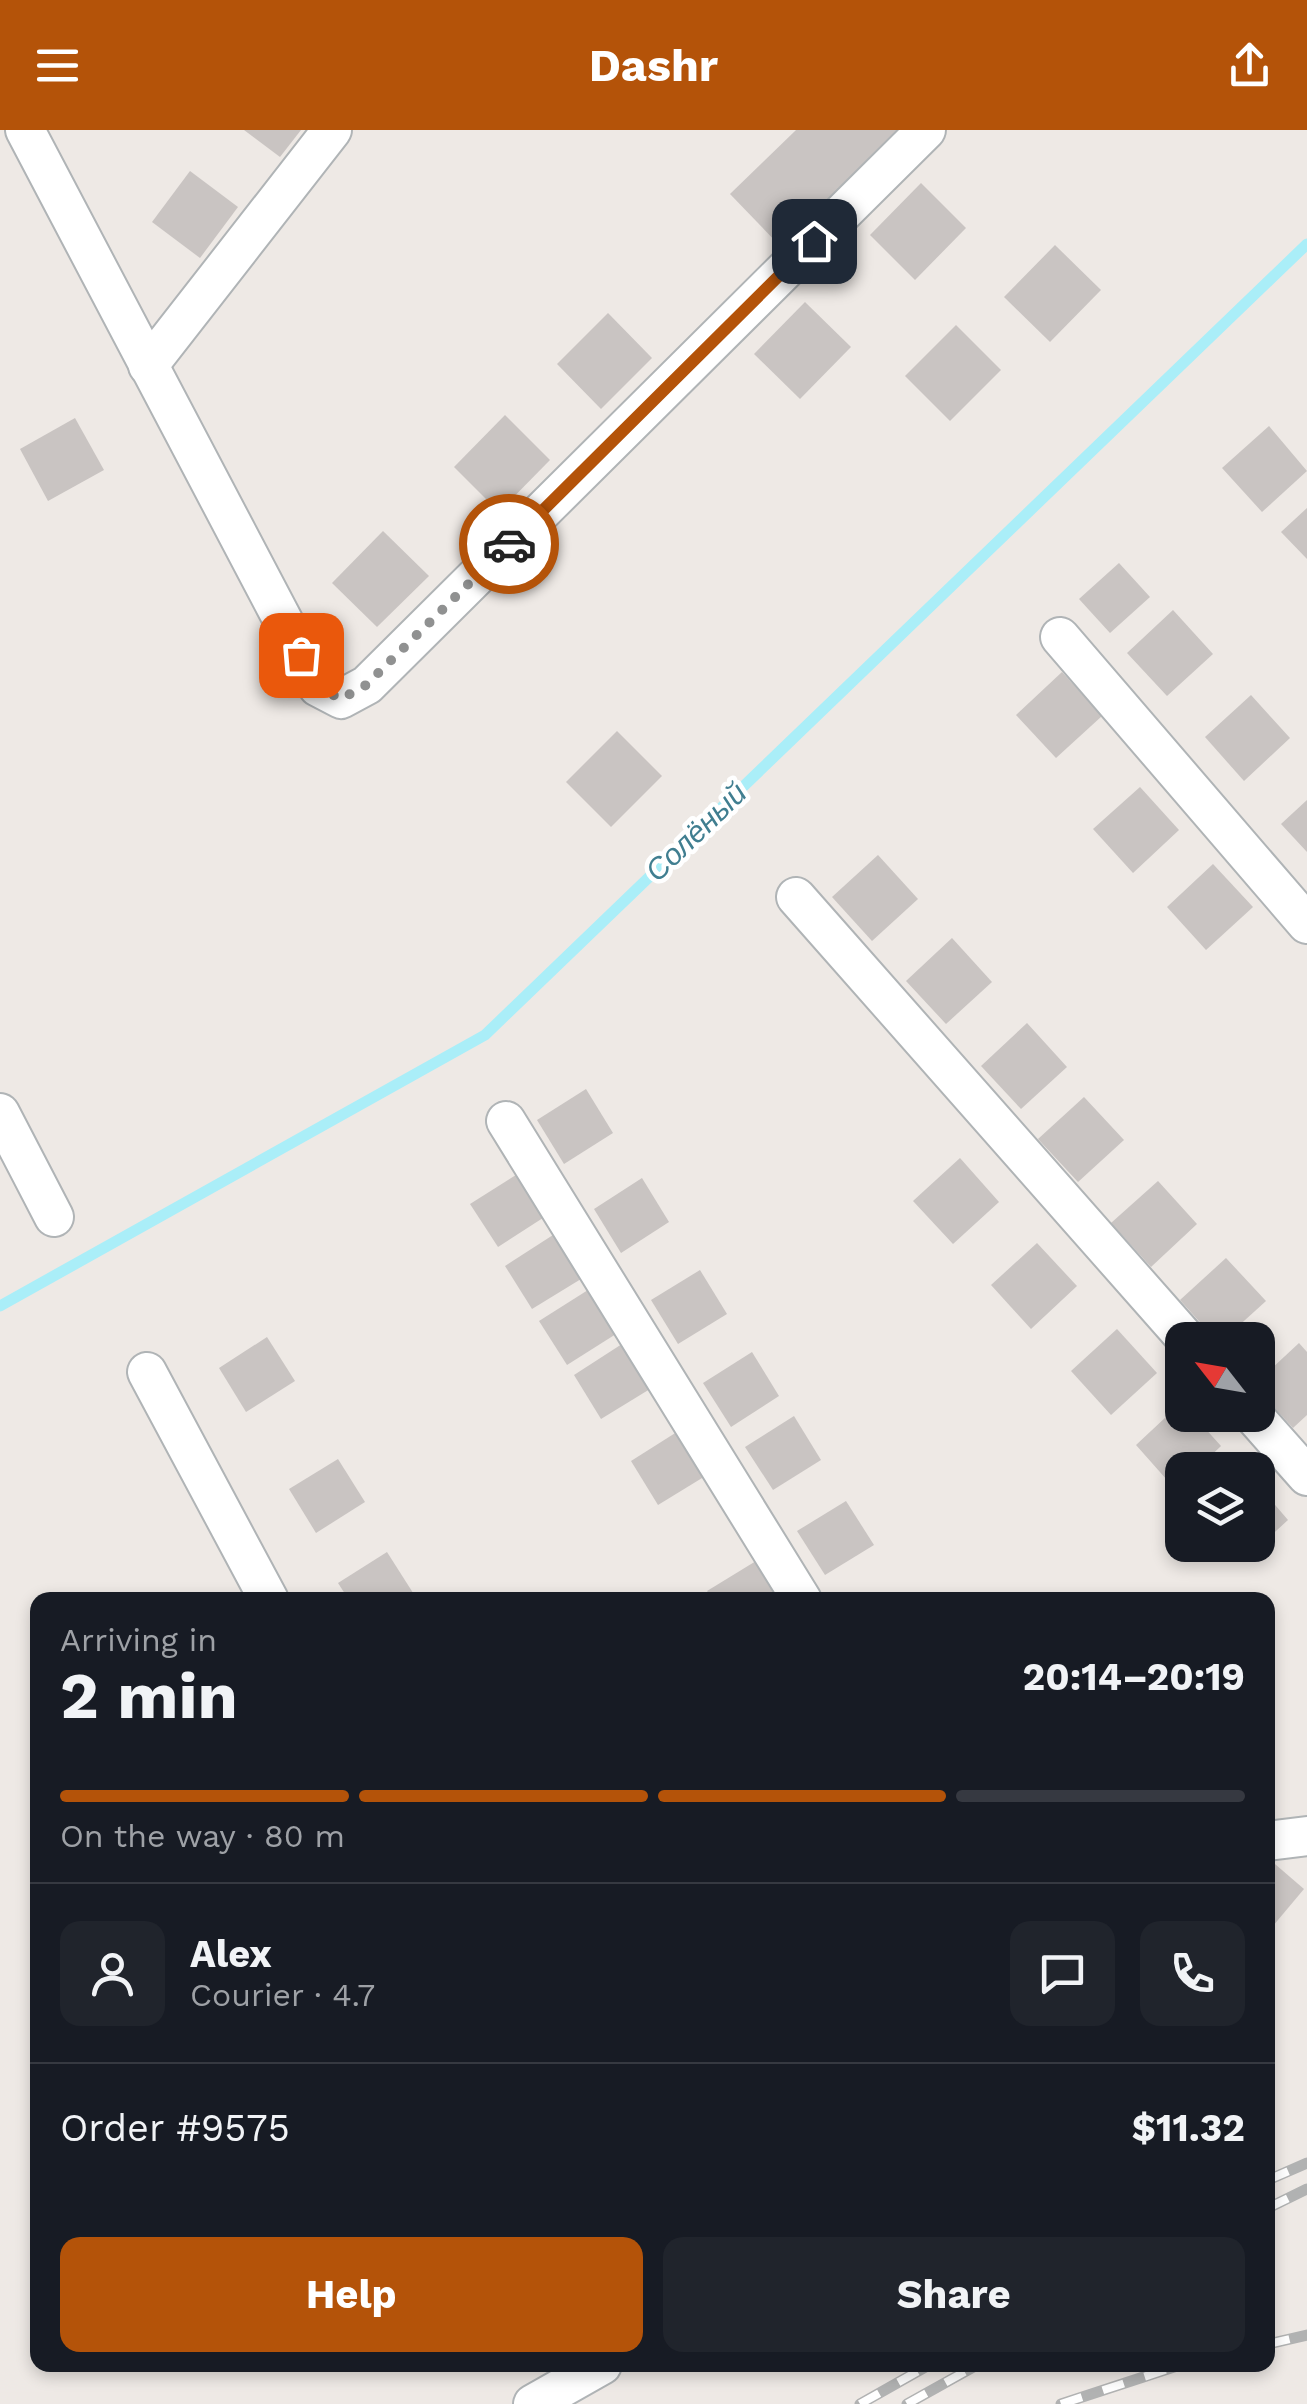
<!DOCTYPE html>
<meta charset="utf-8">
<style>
:root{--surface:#171b24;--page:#20242c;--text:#f1f3f6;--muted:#9ea1a6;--line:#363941;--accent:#b45309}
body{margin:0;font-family:"Work Sans",sans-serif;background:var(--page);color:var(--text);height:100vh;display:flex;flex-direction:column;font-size:38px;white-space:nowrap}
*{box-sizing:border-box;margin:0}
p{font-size:32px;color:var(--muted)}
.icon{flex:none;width:55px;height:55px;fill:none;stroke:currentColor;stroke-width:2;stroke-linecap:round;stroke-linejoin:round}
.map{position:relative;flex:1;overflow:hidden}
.drawer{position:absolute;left:30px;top:1462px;width:1245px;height:780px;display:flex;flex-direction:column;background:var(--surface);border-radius:20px;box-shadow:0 5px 15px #0003}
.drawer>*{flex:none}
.needle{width:65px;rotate:301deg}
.buttons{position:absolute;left:1165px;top:1192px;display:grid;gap:20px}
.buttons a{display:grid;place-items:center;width:110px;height:110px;border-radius:20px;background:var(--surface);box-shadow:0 5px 15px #0003;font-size:50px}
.pin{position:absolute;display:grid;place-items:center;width:85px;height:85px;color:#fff;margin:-42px;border-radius:20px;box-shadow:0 5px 15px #0006}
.courier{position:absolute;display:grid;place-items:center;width:100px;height:100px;margin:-50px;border:8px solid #b45309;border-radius:50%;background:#fff;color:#222;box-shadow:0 2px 12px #0007}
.overview em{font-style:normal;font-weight:700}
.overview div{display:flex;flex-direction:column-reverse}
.overview{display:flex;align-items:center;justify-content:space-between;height:170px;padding:0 30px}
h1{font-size:65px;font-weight:700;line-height:75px}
.bar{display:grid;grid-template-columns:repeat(4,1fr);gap:15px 10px;align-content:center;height:120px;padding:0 30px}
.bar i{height:12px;border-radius:8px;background:var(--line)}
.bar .on{background:var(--accent)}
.bar p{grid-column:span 4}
.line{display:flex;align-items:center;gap:25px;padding:0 30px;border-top:2px solid var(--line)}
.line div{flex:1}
.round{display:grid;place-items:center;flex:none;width:105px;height:105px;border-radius:20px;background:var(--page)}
.cta{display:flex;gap:20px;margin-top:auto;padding:20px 30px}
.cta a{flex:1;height:115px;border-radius:20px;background:var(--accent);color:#fff;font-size:40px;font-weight:700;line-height:115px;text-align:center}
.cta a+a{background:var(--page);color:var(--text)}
header{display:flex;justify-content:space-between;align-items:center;height:130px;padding:0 30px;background:var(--accent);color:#fff;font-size:45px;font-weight:700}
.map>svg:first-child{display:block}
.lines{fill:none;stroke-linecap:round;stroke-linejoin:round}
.stream{stroke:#aaeef8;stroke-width:11}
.building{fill:#c9c4c2}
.minor-casing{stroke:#b0b4b6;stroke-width:42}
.minor{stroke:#fff;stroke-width:38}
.rail-casing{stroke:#b1b2b2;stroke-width:11}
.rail{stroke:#fff;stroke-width:8;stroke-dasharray:22;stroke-linecap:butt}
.done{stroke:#909191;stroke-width:10;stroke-dasharray:0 18}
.route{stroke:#b45309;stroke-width:12}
.labels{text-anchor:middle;stroke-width:9;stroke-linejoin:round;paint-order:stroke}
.water-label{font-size:30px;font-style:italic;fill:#407e90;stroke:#fff}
</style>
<header><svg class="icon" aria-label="menu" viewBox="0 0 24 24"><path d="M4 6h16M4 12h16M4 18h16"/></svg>Dashr<svg class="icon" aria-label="share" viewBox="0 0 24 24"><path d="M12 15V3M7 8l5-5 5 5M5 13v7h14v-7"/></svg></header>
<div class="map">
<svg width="1307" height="2274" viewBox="0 0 1307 2274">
<rect width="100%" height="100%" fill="#eee9e5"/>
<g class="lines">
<path class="stream" d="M0,1176L485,905L1307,114"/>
</g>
<g class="building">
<path d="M244,0H301L280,27Z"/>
<path d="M796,0H904L781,117L730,64Z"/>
<path d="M190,41L238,77L200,128L152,92Z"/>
<path d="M921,53L966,98L915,150L870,105Z"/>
<path d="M1055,115L1101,160L1050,212L1004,167Z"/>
<path d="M805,172L851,217L800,269L754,224Z"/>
<path d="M608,183L652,228L601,279L557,234Z"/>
<path d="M956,195L1001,240L950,291L905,246Z"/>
<path d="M505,285L550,330L499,382L454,337Z"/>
<path d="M75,288L104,340L48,371L20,319Z"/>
<path d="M1269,296L1307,341L1262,382L1222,338Z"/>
<path d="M1307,378V429L1281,402Z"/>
<path d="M383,401L429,446L377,497L332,453Z"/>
<path d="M1119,433L1150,467L1110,503L1079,469Z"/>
<path d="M1173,480L1213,524L1167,566L1127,523Z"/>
<path d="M1062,542L1102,586L1056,628L1016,585Z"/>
<path d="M1251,565L1290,608L1244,651L1205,607Z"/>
<path d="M617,601L662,646L611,697L566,652Z"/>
<path d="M1140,657L1179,700L1133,743L1093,699Z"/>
<path d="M1307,670V722L1281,694Z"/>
<path d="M878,725L918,769L872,811L832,767Z"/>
<path d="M1213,734L1253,777L1206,820L1167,777Z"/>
<path d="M952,808L992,852L946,894L906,851Z"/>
<path d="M1027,893L1067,937L1021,979L981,936Z"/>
<path d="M586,959L613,1003L564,1034L537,990Z"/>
<path d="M1084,967L1124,1010L1078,1052L1038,1009Z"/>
<path d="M960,1028L999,1072L953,1114L913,1071Z"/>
<path d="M519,1043L546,1086L498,1117L470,1074Z"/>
<path d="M642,1048L669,1092L621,1123L594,1079Z"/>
<path d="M1158,1051L1197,1094L1151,1137L1111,1093Z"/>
<path d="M553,1105L581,1149L532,1179L505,1136Z"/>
<path d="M1037,1113L1077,1156L1031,1199L991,1155Z"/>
<path d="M1226,1128L1266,1171L1223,1210H1216L1180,1170Z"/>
<path d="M700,1140L727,1184L678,1214L651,1170Z"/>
<path d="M588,1160L616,1204L567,1235L539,1191Z"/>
<path d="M1117,1199L1157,1243L1111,1285L1071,1241Z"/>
<path d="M267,1207L295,1251L246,1282L219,1238Z"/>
<path d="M1299,1213L1307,1222V1285L1293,1298L1258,1260V1251Z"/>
<path d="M622,1214L650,1259L601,1289L574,1245Z"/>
<path d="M752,1222L779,1266L731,1297L703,1253Z"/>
<path d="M1182,1272V1285H1193L1221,1316L1196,1340H1182V1352L1175,1359L1136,1315Z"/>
<path d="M794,1286L821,1330L773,1360L745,1317Z"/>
<path d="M680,1300L707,1345L658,1375L631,1331Z"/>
<path d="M338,1329L365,1372L316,1403L289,1359Z"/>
<path d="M1258,1355L1288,1390L1242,1432L1227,1415H1258Z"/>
<path d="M846,1371L874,1415L825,1445L797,1401Z"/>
<path d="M387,1422L415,1466L408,1470H349L338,1453Z"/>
<path d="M756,1431L780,1470H713L707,1461Z"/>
<path d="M1268,1728L1304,1759L1268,1802Z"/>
</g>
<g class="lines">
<defs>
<g id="minor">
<path d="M25,0L318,557L341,569L367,555L926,0"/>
<path d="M148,236L332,0"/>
<path d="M1060,507L1307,794"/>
<path d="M796,767L1187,1210"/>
<path d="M0,983L54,1087"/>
<path d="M506,991L802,1470"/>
<path d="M147,1242L269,1470"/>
<path d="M1253,1285L1307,1346"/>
<path d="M1268,1711L1307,1706"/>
<path d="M533,2274L602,2235"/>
</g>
</defs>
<use href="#minor" class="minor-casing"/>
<use href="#minor" class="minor"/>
<defs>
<g id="rail">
<path d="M1268,2050L1307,2033"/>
<path d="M1268,2078L1307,2059"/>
<path d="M1268,2214L1307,2205"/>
<path d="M860,2274L929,2235"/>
<path d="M907,2274L977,2235"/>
<path d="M1061,2274L1180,2235"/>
</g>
</defs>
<use href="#rail" class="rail-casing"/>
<use href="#rail" class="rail"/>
</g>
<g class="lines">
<path class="done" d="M301,525L318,557L341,569L366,555L509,414"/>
<path class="route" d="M509,414L814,111"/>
</g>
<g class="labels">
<g class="water-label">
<text transform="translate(696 702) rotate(-44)" y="10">Солёный</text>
</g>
</g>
</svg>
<div class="buttons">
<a><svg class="needle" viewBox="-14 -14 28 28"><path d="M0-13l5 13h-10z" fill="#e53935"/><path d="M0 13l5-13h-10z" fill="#9ea1a6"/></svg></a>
<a><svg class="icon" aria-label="layers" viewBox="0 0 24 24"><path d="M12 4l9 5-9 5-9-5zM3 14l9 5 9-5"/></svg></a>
</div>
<div class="pin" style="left:301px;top:525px;background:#ea580c"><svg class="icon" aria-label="bag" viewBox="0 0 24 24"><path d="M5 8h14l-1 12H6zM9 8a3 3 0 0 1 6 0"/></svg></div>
<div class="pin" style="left:814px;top:111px;background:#1f2937"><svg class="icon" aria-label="home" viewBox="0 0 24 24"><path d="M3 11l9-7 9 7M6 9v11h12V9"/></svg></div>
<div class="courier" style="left:509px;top:414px"><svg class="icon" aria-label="car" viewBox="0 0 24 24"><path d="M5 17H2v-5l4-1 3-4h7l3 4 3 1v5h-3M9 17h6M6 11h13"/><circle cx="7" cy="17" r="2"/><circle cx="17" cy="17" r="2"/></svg></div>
<section class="drawer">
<div class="overview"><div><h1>2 min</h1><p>Arriving in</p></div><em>20:14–20:19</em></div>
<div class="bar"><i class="on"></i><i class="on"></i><i class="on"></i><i></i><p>On the way · 80 m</p></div>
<div class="line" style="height:180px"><a class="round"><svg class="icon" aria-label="person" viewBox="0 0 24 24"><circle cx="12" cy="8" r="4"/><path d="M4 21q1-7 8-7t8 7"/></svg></a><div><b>Alex</b><p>Courier · 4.7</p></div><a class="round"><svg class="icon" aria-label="chat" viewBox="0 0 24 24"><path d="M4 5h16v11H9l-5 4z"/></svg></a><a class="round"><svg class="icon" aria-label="phone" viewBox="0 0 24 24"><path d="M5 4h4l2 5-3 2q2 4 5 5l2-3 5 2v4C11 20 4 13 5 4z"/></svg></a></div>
<div class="line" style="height:130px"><div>Order #9575</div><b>$11.32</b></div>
<div class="cta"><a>Help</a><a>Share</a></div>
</section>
</div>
